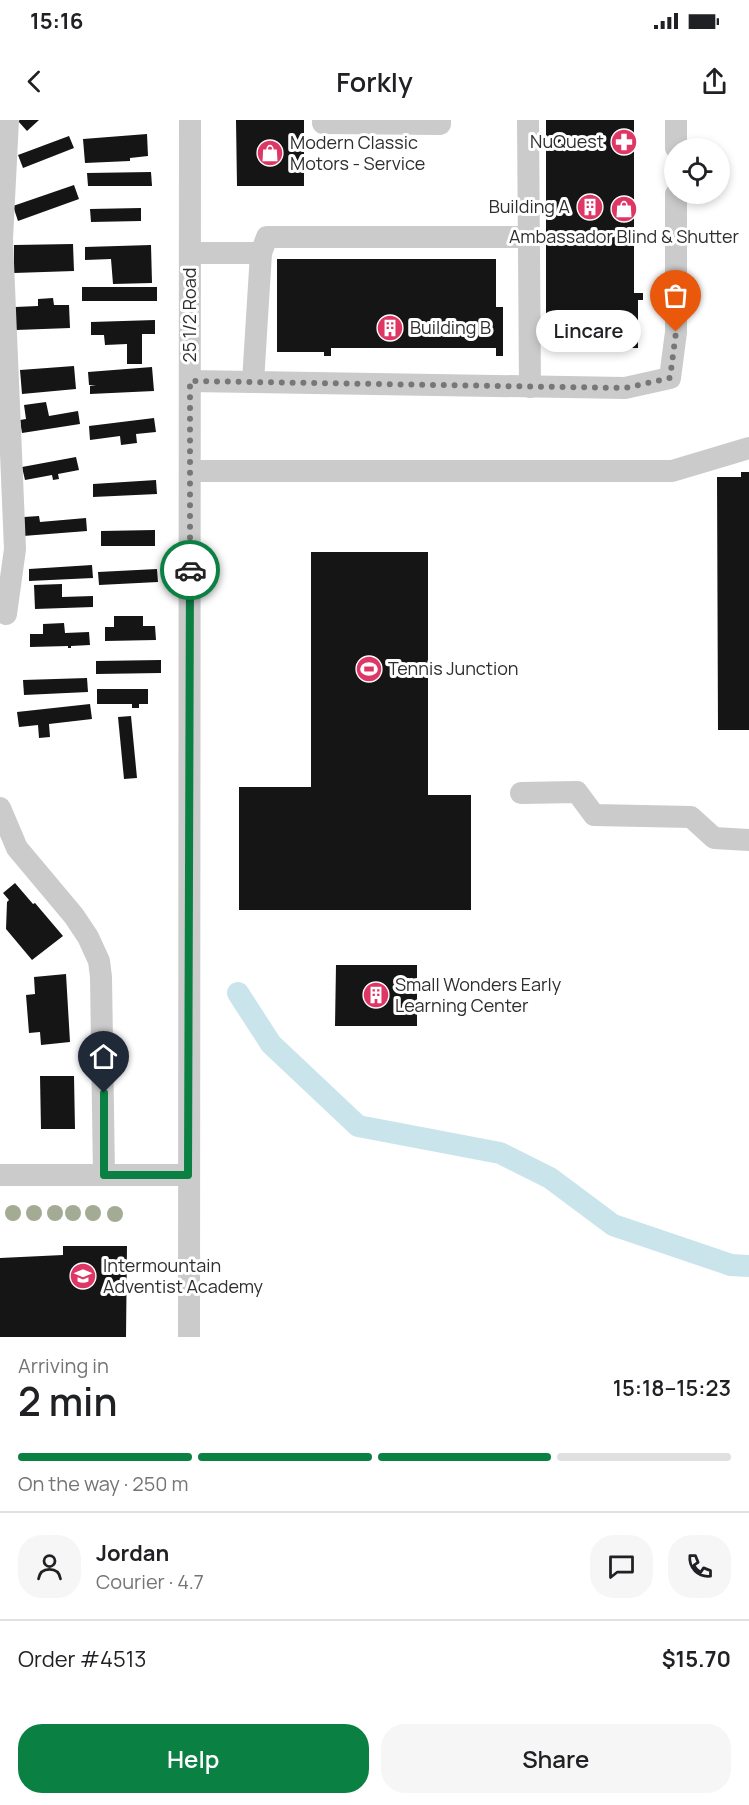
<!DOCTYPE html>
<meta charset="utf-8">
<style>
:root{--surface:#fff;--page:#f6f6f6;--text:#202124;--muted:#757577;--line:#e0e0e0;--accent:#0b8043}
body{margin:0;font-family:Manrope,sans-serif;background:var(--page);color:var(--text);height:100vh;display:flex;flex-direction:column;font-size:22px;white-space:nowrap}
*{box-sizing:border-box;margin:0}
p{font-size:20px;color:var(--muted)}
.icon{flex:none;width:33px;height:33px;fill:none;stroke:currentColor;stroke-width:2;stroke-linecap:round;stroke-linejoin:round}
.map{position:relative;height:1217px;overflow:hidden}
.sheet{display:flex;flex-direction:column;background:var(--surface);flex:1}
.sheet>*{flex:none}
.tools{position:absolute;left:664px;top:18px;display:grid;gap:12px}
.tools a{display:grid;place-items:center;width:66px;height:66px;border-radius:50%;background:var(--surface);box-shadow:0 3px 9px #0003;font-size:30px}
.pin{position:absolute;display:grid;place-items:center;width:51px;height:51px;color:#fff;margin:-62px -26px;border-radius:50% 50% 50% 0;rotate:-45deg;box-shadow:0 0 6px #0007}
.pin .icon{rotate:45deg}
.courier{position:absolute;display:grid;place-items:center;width:60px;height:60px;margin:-30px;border:4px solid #0b8043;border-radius:50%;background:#fff;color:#222;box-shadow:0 2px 8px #0007}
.bubble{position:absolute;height:42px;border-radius:21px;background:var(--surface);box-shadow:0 3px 9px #0003;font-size:20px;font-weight:600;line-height:42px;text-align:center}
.headline em{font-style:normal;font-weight:600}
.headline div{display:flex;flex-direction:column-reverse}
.headline{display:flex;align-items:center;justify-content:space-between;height:102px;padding:0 18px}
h1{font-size:39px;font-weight:600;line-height:45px}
.bar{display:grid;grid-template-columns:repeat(4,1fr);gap:9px 6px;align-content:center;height:72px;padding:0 18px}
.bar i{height:8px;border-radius:4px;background:var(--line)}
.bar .on{background:var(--accent)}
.bar p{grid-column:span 4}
.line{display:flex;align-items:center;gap:15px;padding:0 18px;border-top:2px solid var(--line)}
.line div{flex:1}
.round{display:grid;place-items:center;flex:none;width:63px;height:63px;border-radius:24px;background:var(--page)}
.primary-button{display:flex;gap:12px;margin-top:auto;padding:12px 18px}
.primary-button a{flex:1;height:69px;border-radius:24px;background:var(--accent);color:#fff;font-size:24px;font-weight:600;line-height:69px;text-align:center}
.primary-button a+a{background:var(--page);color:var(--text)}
.status{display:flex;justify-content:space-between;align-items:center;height:42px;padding:0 30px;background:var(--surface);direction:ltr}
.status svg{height:16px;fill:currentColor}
header{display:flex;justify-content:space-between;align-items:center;height:78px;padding:0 18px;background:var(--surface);font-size:27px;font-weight:600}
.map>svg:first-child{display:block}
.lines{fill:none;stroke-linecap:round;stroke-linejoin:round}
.canal{stroke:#c9e4ea;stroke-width:22}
.building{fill:#151515}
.minor{stroke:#cbcbcb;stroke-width:22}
.tree{fill:#a4ab94}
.done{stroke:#777;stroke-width:6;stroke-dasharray:0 10.8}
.route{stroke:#0b8043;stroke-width:8}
.labels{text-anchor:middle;stroke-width:6;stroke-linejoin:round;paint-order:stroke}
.poi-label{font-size:18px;fill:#2e2e2e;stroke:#fff;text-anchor:start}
.street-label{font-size:18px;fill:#2e2e2e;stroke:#fff}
</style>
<div class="status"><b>15:16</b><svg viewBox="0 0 49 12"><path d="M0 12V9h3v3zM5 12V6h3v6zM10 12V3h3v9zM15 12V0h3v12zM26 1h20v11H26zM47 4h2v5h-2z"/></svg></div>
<header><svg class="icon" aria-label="back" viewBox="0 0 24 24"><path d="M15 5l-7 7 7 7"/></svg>Forkly<svg class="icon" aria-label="share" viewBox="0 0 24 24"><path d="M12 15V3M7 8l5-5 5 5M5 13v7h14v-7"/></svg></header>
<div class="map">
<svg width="749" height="1217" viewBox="0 0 749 1217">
<rect width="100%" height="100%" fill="#fff"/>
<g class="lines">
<path class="canal" d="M238,873L271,924L358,1006L500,1033L550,1058L613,1105L731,1145L749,1146"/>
</g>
<g class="building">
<path d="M20,0H39L27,11L18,1Z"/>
<path d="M236,0H304V66H237Z"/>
<path d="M546,0H634V173H643V180H638V228H546Z"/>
<path d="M147,14L148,36L130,38V41L85,43L83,19Z"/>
<path d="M69,16L74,28L23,48L18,35Z"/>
<path d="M151,52L152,66H88L87,53Z"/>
<path d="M74,65L79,79L18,101L13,86Z"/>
<path d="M141,88V101L91,102L90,89Z"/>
<path d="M73,124L74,151L14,153V125Z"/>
<path d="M151,125L152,163L113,164L111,139L85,140V127Z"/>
<path d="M277,139H496V187H503V236H496V228H331V236H324V232H277Z"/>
<rect x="82" y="167" width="75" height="14"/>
<path d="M53,178L54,185H69L70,208L16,210L15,187L38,186V179Z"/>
<path d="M155,200V214H142V244H127V224L105,225L104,215H91V202Z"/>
<path d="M74,246L76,269L22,274L20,250Z"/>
<path d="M152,247L154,271L90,274V266H96L89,265L88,252Z"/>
<path d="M46,282L49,296L78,291L80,304L22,313L20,300L26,299L24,285Z"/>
<path d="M154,298L156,312L136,314L137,323L121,325L120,316L90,320L89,306Z"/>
<path d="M76,337L79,350L58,354L59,359L53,360L52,355L25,360L22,347Z"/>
<path d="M741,352H749V610H718L717,357H741Z"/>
<path d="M156,360L157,374L93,377V364Z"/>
<path d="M39,396L40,402L86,398L87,411L23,416L24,397Z"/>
<path d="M155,410V426H101V411Z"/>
<path d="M311,432H428V675H471V790H239V667H311Z"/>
<path d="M92,445L93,458L29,461V449Z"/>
<path d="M157,449L158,462L99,465L98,452Z"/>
<path d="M62,464V477L93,476V487L35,489L34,465Z"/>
<path d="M114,496H143V506H155L156,520L105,521V507H114Z"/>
<path d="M64,503L65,513L89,512L90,525L71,526V528H68V526L30,527V514H43V504Z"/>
<path d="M161,540V553L96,554V541Z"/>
<path d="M87,558L88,572L24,575L23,560Z"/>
<path d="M97,569H148V584H139V588H132V584H97Z"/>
<path d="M90,584L92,599L49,604L50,617L39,618L38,605L19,607L17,592Z"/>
<path d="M131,596L137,658L124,659L118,597Z"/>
<path d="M15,763L33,784L35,783L63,816L32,840L6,809L7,782L9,780L3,773Z"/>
<path d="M336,845H417V906H335Z"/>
<path d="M66,854L70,922L41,925L40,912L29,913L26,875L35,874L34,857Z"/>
<path d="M40,956H74L75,1009H41Z"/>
<path d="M63,1126H127L126,1217H0V1138L63,1135Z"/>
</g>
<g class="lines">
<g class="minor">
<path d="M323,0V3L440,4V0"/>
<path d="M528,0L530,267"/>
<path d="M676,28V0"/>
<path d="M529,117H267L261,133L253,262L625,268L670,258L676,212V74"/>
<path d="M190,133H261"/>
<path d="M190,261L253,262"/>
<path d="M190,351H672L749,328"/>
<path d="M6,494L15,429L2,119L8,0"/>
<path d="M521,673L577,672L594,695L691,697L714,718L749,720"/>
<path d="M0,688L17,728L74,796L88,817L99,841L101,857L104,1055"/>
<path d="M0,1055H188"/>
<path d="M189,1217L190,0"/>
</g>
</g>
<g class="tree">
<circle cx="13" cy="1093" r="8"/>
<circle cx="34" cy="1093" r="8"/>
<circle cx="55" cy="1093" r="8"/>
<circle cx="73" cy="1093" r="8"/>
<circle cx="93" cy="1093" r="8"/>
<circle cx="115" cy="1094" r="8"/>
</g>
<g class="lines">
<path class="done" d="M190,450V261L625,268L670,258L676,212"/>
<path class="route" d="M104,973V1055H188L190,450"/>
</g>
<defs>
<symbol id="pharmacy-disc" viewBox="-11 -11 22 22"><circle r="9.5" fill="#de3766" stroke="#fff"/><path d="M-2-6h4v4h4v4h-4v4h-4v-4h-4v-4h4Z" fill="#fff"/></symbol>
<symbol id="shop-disc" viewBox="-11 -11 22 22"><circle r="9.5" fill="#de3766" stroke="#fff"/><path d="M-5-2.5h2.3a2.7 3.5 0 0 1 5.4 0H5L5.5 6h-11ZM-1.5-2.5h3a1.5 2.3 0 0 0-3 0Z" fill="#fff"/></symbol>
<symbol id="building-disc" viewBox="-11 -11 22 22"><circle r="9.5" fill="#de3766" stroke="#fff"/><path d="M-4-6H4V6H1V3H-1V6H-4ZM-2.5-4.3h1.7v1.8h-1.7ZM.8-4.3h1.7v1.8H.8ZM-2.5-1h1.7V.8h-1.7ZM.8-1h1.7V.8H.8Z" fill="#fff"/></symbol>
<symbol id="stadium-disc" viewBox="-11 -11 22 22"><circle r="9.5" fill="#de3766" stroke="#fff"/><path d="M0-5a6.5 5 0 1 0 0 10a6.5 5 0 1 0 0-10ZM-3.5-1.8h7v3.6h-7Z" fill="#fff"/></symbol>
<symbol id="school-disc" viewBox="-11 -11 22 22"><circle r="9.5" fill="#de3766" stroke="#fff"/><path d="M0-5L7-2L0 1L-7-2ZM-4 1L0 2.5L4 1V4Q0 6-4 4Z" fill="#fff"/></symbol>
</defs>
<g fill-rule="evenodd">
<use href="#pharmacy-disc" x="609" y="7" width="30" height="30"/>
<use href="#shop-disc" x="255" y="18" width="30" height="30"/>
<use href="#building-disc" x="575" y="72" width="30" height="30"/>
<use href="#shop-disc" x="609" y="74" width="30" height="30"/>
<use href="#building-disc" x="375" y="193" width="30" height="30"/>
<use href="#stadium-disc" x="354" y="534" width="30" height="30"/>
<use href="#building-disc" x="361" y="860" width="30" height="30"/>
<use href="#school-disc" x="68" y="1141" width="30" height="30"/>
</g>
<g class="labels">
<g class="poi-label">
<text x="604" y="28" text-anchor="end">NuQuest</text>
<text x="290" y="29">Modern Classic<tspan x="290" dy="21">Motors - Service</tspan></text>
<text x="570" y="93" text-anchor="end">Building A</text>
<text x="624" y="123" text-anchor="middle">Ambassador Blind &amp; Shutter</text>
<text x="410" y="214">Building B</text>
<text x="388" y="555">Tennis Junction</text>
<text x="395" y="871">Small Wonders Early<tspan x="395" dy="21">Learning Center</tspan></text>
<text x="103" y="1152">Intermountain<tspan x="103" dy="21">Adventist Academy</tspan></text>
</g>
<g class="street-label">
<text transform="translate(190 195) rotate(-90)" y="6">25 1/2 Road</text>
</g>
</g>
</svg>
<div class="tools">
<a><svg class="icon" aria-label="locate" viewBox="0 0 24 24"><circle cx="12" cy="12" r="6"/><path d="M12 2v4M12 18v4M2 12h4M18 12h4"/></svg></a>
</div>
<div class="pin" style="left:676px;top:212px;background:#ea580c"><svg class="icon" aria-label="bag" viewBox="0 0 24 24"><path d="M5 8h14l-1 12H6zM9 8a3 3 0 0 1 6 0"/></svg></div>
<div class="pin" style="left:104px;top:973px;background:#1f2937"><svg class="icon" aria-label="home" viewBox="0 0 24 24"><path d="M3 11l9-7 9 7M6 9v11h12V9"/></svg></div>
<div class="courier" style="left:190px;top:450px"><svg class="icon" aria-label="car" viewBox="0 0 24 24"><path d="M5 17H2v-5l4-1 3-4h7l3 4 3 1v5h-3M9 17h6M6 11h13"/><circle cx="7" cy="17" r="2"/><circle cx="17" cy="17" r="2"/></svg></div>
<div class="bubble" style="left:536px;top:190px;width:105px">Lincare</div>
</div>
<section class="sheet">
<div class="headline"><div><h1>2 min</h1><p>Arriving in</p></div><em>15:18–15:23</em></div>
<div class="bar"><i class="on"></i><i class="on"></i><i class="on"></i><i></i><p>On the way · 250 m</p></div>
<div class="line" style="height:108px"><a class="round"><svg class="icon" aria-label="person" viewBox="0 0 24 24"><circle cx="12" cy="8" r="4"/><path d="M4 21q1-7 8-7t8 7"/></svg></a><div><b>Jordan</b><p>Courier · 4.7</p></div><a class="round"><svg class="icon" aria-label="chat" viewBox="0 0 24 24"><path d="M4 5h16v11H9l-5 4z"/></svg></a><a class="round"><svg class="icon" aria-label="phone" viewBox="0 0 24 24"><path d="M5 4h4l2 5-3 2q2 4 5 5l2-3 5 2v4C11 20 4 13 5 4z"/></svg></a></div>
<div class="line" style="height:78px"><div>Order #4513</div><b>$15.70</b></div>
<div class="primary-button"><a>Help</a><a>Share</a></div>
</section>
